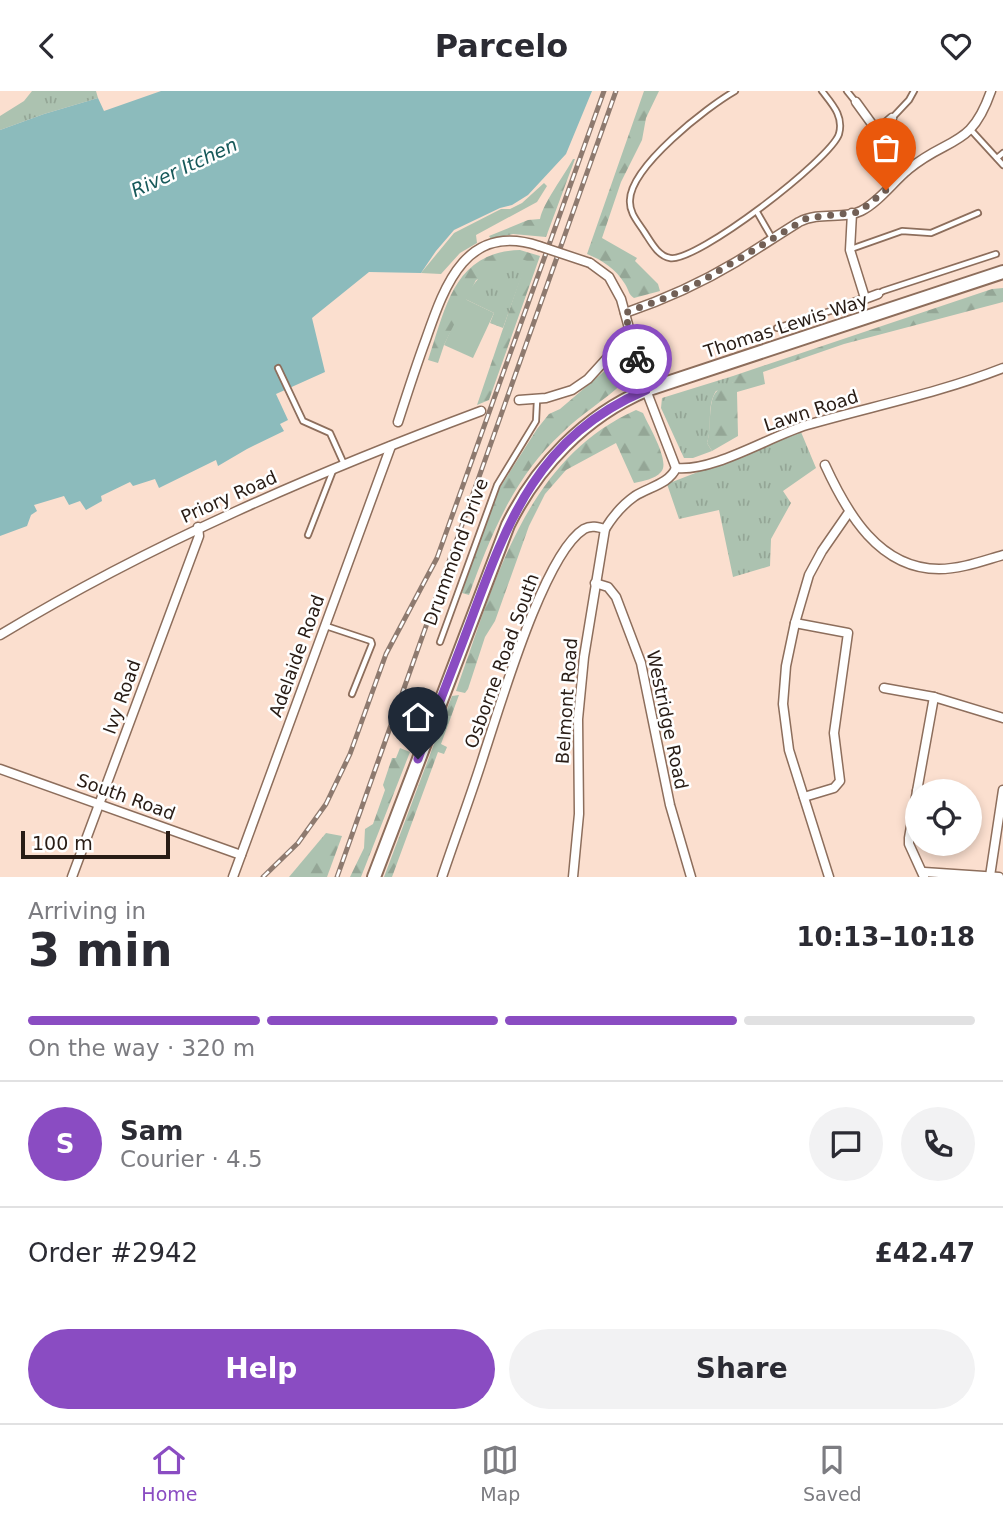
<!DOCTYPE html>
<meta charset="utf-8">
<style>
:root{--surface:#fff;--page:#f2f2f3;--text:#2b2b33;--muted:#7c7c81;--line:#e1e1e2;--accent:#8a4cc2}
body{margin:0;font-family:"DejaVu Sans",sans-serif;background:var(--page);color:var(--text);height:100vh;display:flex;flex-direction:column;font-size:26px;white-space:nowrap}
*{box-sizing:border-box;margin:0}
p{font-size:23px;color:var(--muted)}
.icon{flex:none;width:38px;height:38px;fill:none;stroke:currentColor;stroke-width:2;stroke-linecap:round;stroke-linejoin:round}
.map{position:relative;height:786px;overflow:hidden}
.sheet{display:flex;flex-direction:column;background:var(--surface);flex:1}
.sheet>*{flex:none}
.fabs{position:absolute;left:905px;top:688px;display:grid;gap:14px}
.fabs a{display:grid;place-items:center;width:77px;height:77px;border-radius:50%;background:var(--surface);box-shadow:0 4px 10px #0003;font-size:35px}
.scale{position:absolute;left:21px;bottom:18px;width:149px;box-sizing:border-box;padding-left:7px;border:4px solid #281c15;border-top:0;font-size:19px;line-height:24px;white-space:nowrap;color:#281c15;-webkit-text-stroke:5px #fff;paint-order:stroke}
.pin{position:absolute;display:grid;place-items:center;width:60px;height:60px;color:#fff;margin:-72px -30px;border-radius:50% 50% 50% 0;rotate:-45deg;box-shadow:0 0 7px #0007}
.pin .icon{rotate:45deg}
.courier{position:absolute;display:grid;place-items:center;width:70px;height:70px;margin:-35px;border:5px solid #8a4cc2;border-radius:50%;background:#fff;color:#222;box-shadow:0 2px 9px #0007}
.overview em{font-style:normal;font-weight:700}
.overview div{display:flex;flex-direction:column-reverse}
.overview{display:flex;align-items:center;justify-content:space-between;height:119px;padding:0 28px}
h1{font-size:46px;font-weight:700;line-height:52px}
.bar{display:grid;grid-template-columns:repeat(4,1fr);gap:10px 7px;align-content:center;height:84px;padding:0 28px}
.bar i{height:9px;border-radius:5px;background:var(--line)}
.bar .selected{background:var(--accent)}
.bar p{grid-column:span 4}
.line{display:flex;align-items:center;gap:18px;padding:0 28px;border-top:2px solid var(--line)}
.line div{flex:1}
.round{display:grid;place-items:center;flex:none;width:74px;height:74px;border-radius:37px;background:var(--page)}
.cta{display:flex;gap:14px;margin-top:auto;padding:14px 28px}
.cta a{flex:1;height:80px;border-radius:42px;background:var(--accent);color:#fff;font-size:28px;font-weight:700;line-height:80px;text-align:center}
.cta a+a{background:var(--page);color:var(--text)}
header{display:flex;justify-content:space-between;align-items:center;height:91px;padding:0 28px;background:var(--surface);font-size:32px;font-weight:700}
.tab-bar{display:flex;justify-content:space-around;align-items:center;height:98px;border-top:2px solid var(--line);background:var(--surface);font-size:19px;color:var(--muted)}
.tab-bar a{display:grid;justify-items:center;gap:4px}
.tab-bar .selected{color:var(--accent)}
.map>svg:first-child{display:block}
.grass{fill:#acc2b0}
.forest{fill:url(#forest-firs)}
.park{fill:url(#park-tufts)}
.water{fill:#8cbbbc}
.lines{fill:none;stroke-linecap:round;stroke-linejoin:round}
.service-casing{stroke:#8d6e5c;stroke-width:8}
.minor-casing{stroke:#8d6e5c;stroke-width:11}
.primary-casing{stroke:#8d6e5c;stroke-width:16}
.service{stroke:#fff;stroke-width:4.5}
.minor{stroke:#fff;stroke-width:8}
.primary{stroke:#fff;stroke-width:12}
.rail-casing{stroke:#8e7a6f;stroke-width:5}
.rail{stroke:#fff;stroke-width:2.5;stroke-dasharray:8;stroke-linecap:butt}
.minor-bridge-casing{stroke:#8d6e5c;stroke-width:11;stroke-linecap:butt}
.minor-bridge{stroke:#fff;stroke-width:8}
.done{stroke:#726056;stroke-width:7;stroke-dasharray:0 12.6}
.route{stroke:#8a4cc2;stroke-width:9}
.labels{text-anchor:middle;stroke-width:5;stroke-linejoin:round;paint-order:stroke}
.street-label{font-size:18px;fill:#281c15;stroke:#fff}
.water-label{font-size:19px;font-style:italic;fill:#17595a;stroke:#fff}
</style>
<header><svg class="icon" aria-label="back" viewBox="0 0 24 24"><path d="M15 5l-7 7 7 7"/></svg>Parcelo<svg class="icon" aria-label="heart" viewBox="0 0 24 24"><path d="M12 20l-8-8c-3-5 5-10 8-4 3-6 11-1 8 4z"/></svg></header>
<div class="map">
<svg width="1003" height="786" viewBox="0 0 1003 786">
<defs>
<pattern id="forest-firs" width="22" height="20" patternUnits="userSpaceOnUse" patternTransform="scale(1.75)"><rect width="22" height="20" fill="#acc2b0"/><path d="M5 1l3.5 6h-7zM16 11l3.5 6h-7z" fill="#94a696"/></pattern>
<pattern id="park-tufts" width="24" height="20" patternUnits="userSpaceOnUse" patternTransform="scale(1.75)"><rect width="24" height="20" fill="#acc2b0"/><path d="M3 7l-1-3M5 7V3M7 7l1-3M15 17l-1-3M17 17v-4M19 17l1-3" fill="none" stroke="#94a696"/></pattern>
</defs>
<rect width="100%" height="100%" fill="#fbdfcf"/>
<g class="grass">
<path d="M544,92L547,95L537,111L476,144L477,152L460,162L441,183L421,182L454,142L501,118H510L522,112Z"/>
<path d="M465,208L494,222L473,267L444,254Z"/>
</g>
<g class="forest">
<path d="M644,0H659L646,27L642,49L621,91L602,147L637,167L635,170L658,193L660,200L634,207C628,203 629,199 625,193C616,178 602,169 587,163Z"/>
<path d="M573,68H575L546,146L513,143L491,148L489,145L528,129L540,128C543,112 564,85 573,68Z"/>
<path d="M520,159L540,165L489,309L477,314L526,170L476,189L444,254L438,272L428,269C446,217 453,161 520,159Z"/>
<path d="M1003,197V211L844,253L763,281L765,293L737,301L738,345L712,360L707,352C712,338 707,309 717,300C721,296 728,293 733,291V285L992,198Z"/>
<path d="M615,271H621L624,274V291C605,309 581,323 562,342C513,387 491,444 469,504L462,502L471,472L499,398L537,338L549,323L560,318Z"/>
<path d="M636,319L643,322C648,334 671,371 661,381C655,388 643,390 634,392L616,352L566,379L545,403L529,435L495,530L485,546L468,598L465,602L456,600C494,494 524,369 636,319Z"/>
<path d="M459,604L441,653L447,656L444,663L438,661L392,786H384L452,605Z"/>
<path d="M400,657L410,661L361,786H350L364,757L365,738L373,733L385,699L383,694L392,667H396Z"/>
<path d="M326,742L342,745L327,786H289Z"/>
</g>
<g class="park">
<path d="M32,0H96L98,7L44,23L0,39V25L24,10Z"/>
<path d="M516,166L527,170L503,237L490,232L494,222L465,208C479,182 488,176 516,166Z"/>
<path d="M733,285V291L728,297L716,300C706,316 713,335 707,352L712,360L693,367H684L661,317L662,307Z"/>
<path d="M801,341L816,377L783,400L791,412L771,448L770,475L733,486L719,419L679,428L667,393Z"/>
</g>
<path class="water" d="M161,0H592L566,63L528,104L512,114L500,117L454,139L436,160L421,182L369,181L312,227L325,281L276,303L288,329L280,333L284,340L247,358L218,375L216,369L159,397L155,388L133,395L130,391L101,405L102,410L86,419L80,410L69,414L64,405L34,414L37,420L31,424L27,435L0,445V39L44,23L98,7L104,20Z"/>
<g class="lines">
<defs>
<g id="service">
<path d="M735,0C707,16 631,75 630,109C629,122 638,131 645,142C651,151 658,165 670,167C696,172 831,68 839,43C844,25 832,13 822,0"/>
<path d="M847,0L855,10"/>
<path d="M893,26L909,9L914,0"/>
<path d="M971,39L1003,74"/>
<path d="M997,67L1003,62"/>
<path d="M757,121L772,147"/>
<path d="M851,158L902,140L931,142L978,122"/>
<path d="M878,203L883,200L996,163"/>
<path d="M777,237L846,215"/>
<path d="M278,277L303,330L330,342L344,373"/>
<path d="M308,444L334,377"/>
<path d="M326,535L371,550L372,553L352,603"/>
<path d="M440,551L497,394L536,330L537,309"/>
</g>
<g id="minor">
<path d="M856,11L906,80"/>
<path d="M878,39L892,27"/>
<path d="M852,122L850,159L865,207"/>
<path d="M590,172L609,186L621,208L646,299L676,377"/>
<path d="M846,215L878,203"/>
<path d="M625,222C663,209 701,192 736,171C757,158 778,144 799,131C820,120 843,129 861,120C879,111 894,90 909,78C949,45 971,58 991,0"/>
<path d="M519,309L546,307L572,299L588,288L608,266L634,258"/>
<path d="M398,331C407,303 416,275 426,248C445,193 467,131 539,155"/>
<path d="M825,374C847,422 879,478 939,478C961,478 982,470 1003,464"/>
<path d="M595,492L608,496L616,506L641,572L670,714L691,786"/>
<path d="M795,532L848,542L834,642L840,690L834,697L804,706"/>
<path d="M0,544C152,452 315,382 481,320"/>
<path d="M884,597L934,606L1003,627"/>
<path d="M0,678L241,764"/>
<path d="M917,700L934,606"/>
<path d="M917,700L909,747V753L924,786"/>
<path d="M924,781L999,786"/>
<path d="M990,785L1003,699"/>
<path d="M72,786L199,445L198,436"/>
<path d="M233,786L391,355"/>
<path d="M442,786C456,744 472,702 485,660C501,612 544,463 584,438C591,434 598,436 605,438C613,425 622,414 635,405C649,396 669,393 676,377C714,381 770,345 807,334C873,315 939,302 1003,277"/>
<path d="M573,786L579,723L578,628L584,566L605,438"/>
<path d="M829,786L789,659L783,613L786,575L795,532L809,484L822,460L849,421"/>
</g>
<path id="primary" d="M374,786L508,434C537,375 585,325 646,299L1003,181"/>
</defs>
<use href="#service" class="service-casing"/>
<use href="#minor" class="minor-casing"/>
<use href="#primary" class="primary-casing"/>
<use href="#service" class="service"/>
<use href="#minor" class="minor"/>
<use href="#primary" class="primary"/>
<defs>
<g id="rail">
<path d="M263,786L298,752L326,713L350,663L386,563L437,467L604,0"/>
<path d="M337,786L616,0"/>
</g>
</defs>
<use href="#rail" class="rail-casing"/>
<use href="#rail" class="rail"/>
<defs>
<path id="minor-bridge" d="M539,155L590,172"/>
</defs>
<use href="#minor-bridge" class="minor-bridge-casing"/>
<use href="#minor-bridge" class="minor-bridge"/>
</g>
<g class="lines">
<path class="done" d="M637,268L625,222L668,206L702,190L807,127L859,121L886,99"/>
<path class="route" d="M418,668C435,622 454,575 471,529C508,428 539,345 646,299L637,268"/>
</g>
<g class="labels">
<g class="street-label">
<text transform="translate(786 235) rotate(-18)" y="6">Thomas Lewis Way</text>
<text transform="translate(811 320) rotate(-18)" y="6">Lawn Road</text>
<text transform="translate(229 406) rotate(-24)" y="6">Priory Road</text>
<text transform="translate(456 461) rotate(-70)" y="6">Drummond Drive</text>
<text transform="translate(297 565) rotate(-70)" y="6">Adelaide Road</text>
<text transform="translate(502 570) rotate(-70)" y="6">Osborne Road South</text>
<text transform="translate(122 606) rotate(-70)" y="6">Ivy Road</text>
<text transform="translate(567 610) rotate(-86)" y="6">Belmont Road</text>
<text transform="translate(667 629) rotate(78)" y="6">Westridge Road</text>
<text transform="translate(126 706) rotate(20)" y="6">South Road</text>
</g>
<g class="water-label">
<text transform="translate(184 76) rotate(-25)" y="7">River Itchen</text>
</g>
</g>
</svg>
<div class="fabs">
<a><svg class="icon" aria-label="locate" viewBox="0 0 24 24"><circle cx="12" cy="12" r="6"/><path d="M12 2v4M12 18v4M2 12h4M18 12h4"/></svg></a>
</div>
<div class="scale">100 m</div>
<div class="pin" style="left:886px;top:99px;background:#ea580c"><svg class="icon" aria-label="bag" viewBox="0 0 24 24"><path d="M5 8h14l-1 12H6zM9 8a3 3 0 0 1 6 0"/></svg></div>
<div class="pin" style="left:418px;top:668px;background:#1f2937"><svg class="icon" aria-label="home" viewBox="0 0 24 24"><path d="M3 11l9-7 9 7M6 9v11h12V9"/></svg></div>
<div class="courier" style="left:637px;top:268px"><svg class="icon" aria-label="bike" viewBox="0 0 24 24"><circle cx="6" cy="16" r="4"/><circle cx="18" cy="16" r="4"/><path d="M6 16l4-8h5l3 8M10 8l3 8H6M13 5h3"/></svg></div>
</div>
<section class="sheet">
<div class="overview"><div><h1>3 min</h1><p>Arriving in</p></div><em>10:13–10:18</em></div>
<div class="bar"><i class="selected"></i><i class="selected"></i><i class="selected"></i><i></i><p>On the way · 320 m</p></div>
<div class="line" style="height:126px"><b class="round" style="background:var(--accent);color:#fff">S</b><div><b>Sam</b><p>Courier · 4.5</p></div><a class="round"><svg class="icon" aria-label="chat" viewBox="0 0 24 24"><path d="M4 5h16v11H9l-5 4z"/></svg></a><a class="round"><svg class="icon" aria-label="phone" viewBox="0 0 24 24"><path d="M5 4h4l2 5-3 2q2 4 5 5l2-3 5 2v4C11 20 4 13 5 4z"/></svg></a></div>
<div class="line" style="height:91px"><div>Order #2942</div><b>£42.47</b></div>
<div class="cta"><a>Help</a><a>Share</a></div>
</section>
<nav class="tab-bar">
<a class="selected"><svg class="icon" aria-label="home" viewBox="0 0 24 24"><path d="M3 11l9-7 9 7M6 9v11h12V9"/></svg>Home</a>
<a><svg class="icon" aria-label="map" viewBox="0 0 24 24"><path d="M3 6l6-2 6 2 6-2v14l-6 2-6-2-6 2zM9 4v14M15 6v14"/></svg>Map</a>
<a><svg class="icon" aria-label="saved" viewBox="0 0 24 24"><path d="M7 4h10v16l-5-4-5 4z"/></svg>Saved</a>
</nav>
